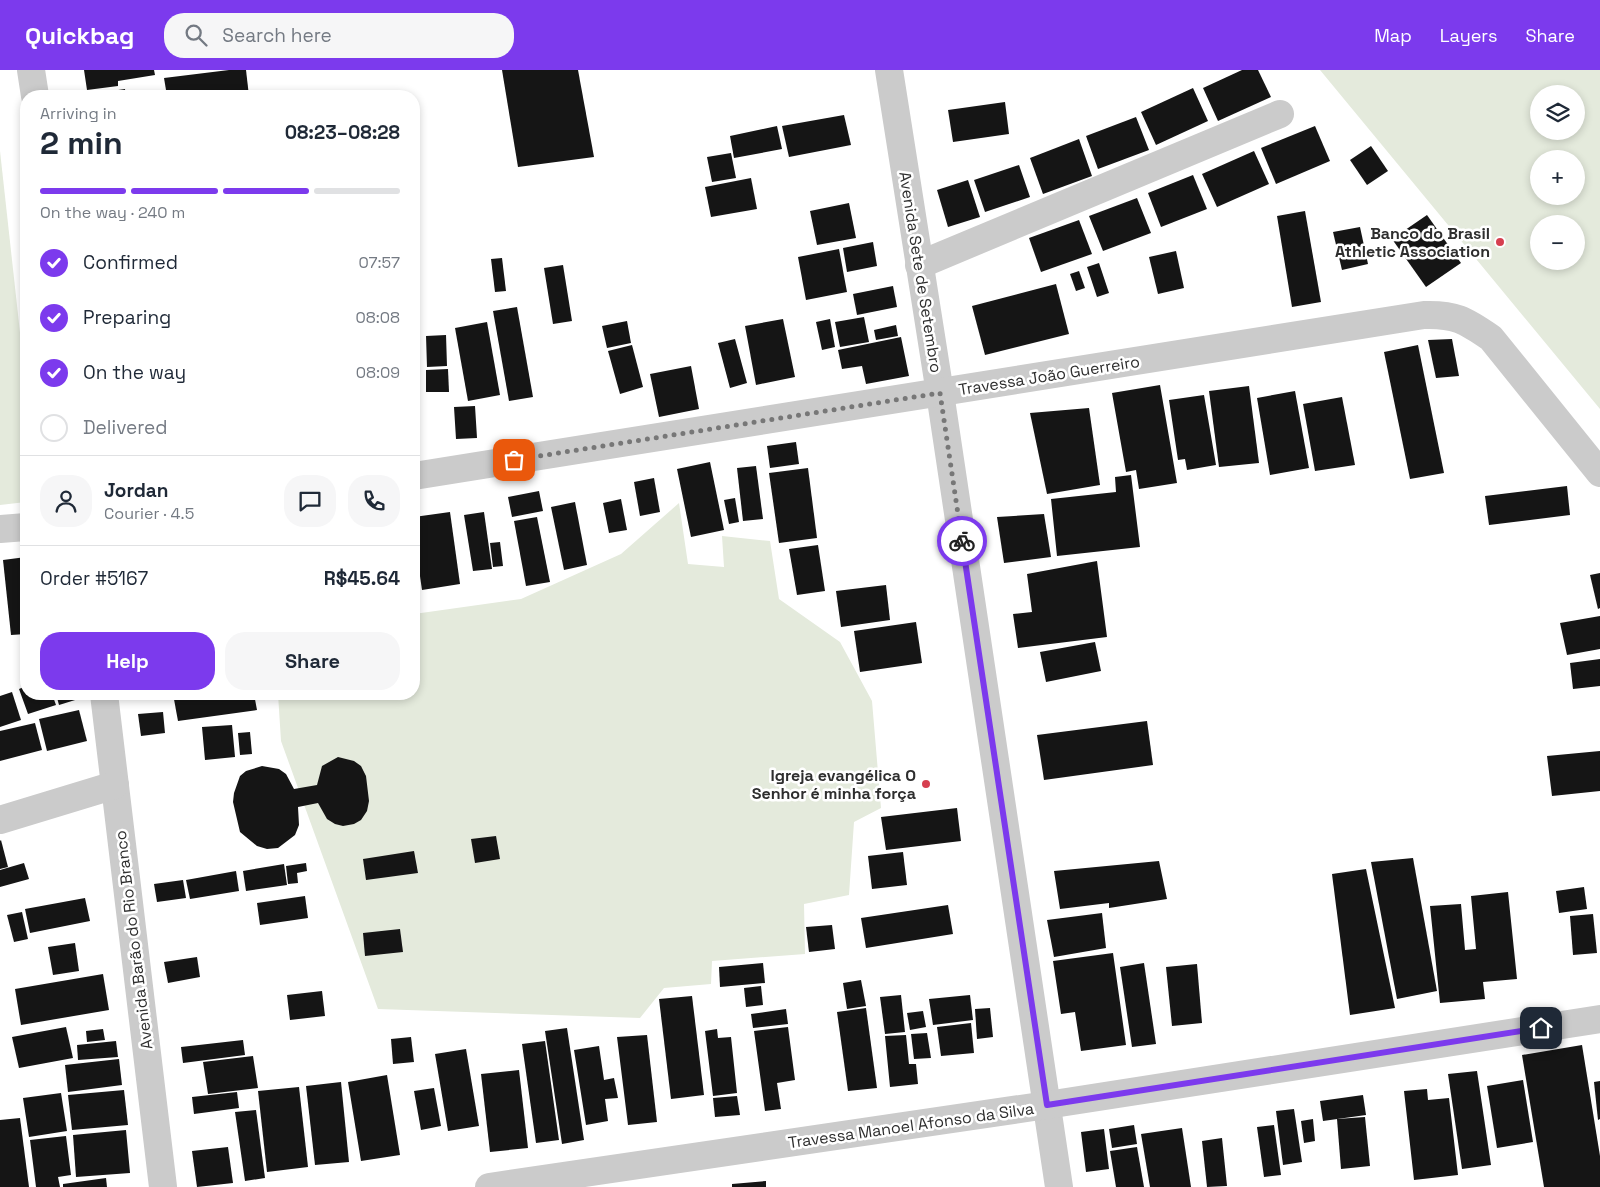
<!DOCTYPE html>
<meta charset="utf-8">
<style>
:root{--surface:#fff;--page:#f6f6f7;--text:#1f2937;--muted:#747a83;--line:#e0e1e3;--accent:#7c3aed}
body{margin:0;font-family:"Space Grotesk",sans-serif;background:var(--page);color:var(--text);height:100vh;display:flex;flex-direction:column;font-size:19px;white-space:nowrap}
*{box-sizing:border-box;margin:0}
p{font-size:16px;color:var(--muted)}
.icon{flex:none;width:28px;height:28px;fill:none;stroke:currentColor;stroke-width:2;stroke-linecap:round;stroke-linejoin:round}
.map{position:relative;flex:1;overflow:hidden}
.sheet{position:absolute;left:20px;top:20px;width:400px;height:610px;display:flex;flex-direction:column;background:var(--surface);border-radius:20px;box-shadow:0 2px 8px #0003}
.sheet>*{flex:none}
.buttons{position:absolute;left:1530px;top:15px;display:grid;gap:10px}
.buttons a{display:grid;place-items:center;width:55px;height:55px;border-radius:50%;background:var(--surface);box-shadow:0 2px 8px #0003;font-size:25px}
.pin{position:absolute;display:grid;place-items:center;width:42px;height:42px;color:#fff;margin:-21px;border-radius:10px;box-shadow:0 2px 8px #0006}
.courier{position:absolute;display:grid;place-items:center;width:50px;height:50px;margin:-25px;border:4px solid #7c3aed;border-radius:50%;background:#fff;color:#222;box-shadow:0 1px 6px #0007}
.headline em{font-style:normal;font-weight:600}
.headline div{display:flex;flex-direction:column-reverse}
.headline{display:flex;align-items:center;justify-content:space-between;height:85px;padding:0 20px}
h1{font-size:32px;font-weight:600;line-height:38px}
.bar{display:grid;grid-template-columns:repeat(4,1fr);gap:8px 5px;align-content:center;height:60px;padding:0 20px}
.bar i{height:6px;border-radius:4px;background:var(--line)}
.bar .active{background:var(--accent)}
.bar p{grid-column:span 4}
.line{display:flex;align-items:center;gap:12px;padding:0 20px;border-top:1px solid var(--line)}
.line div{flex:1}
.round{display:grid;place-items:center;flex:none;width:52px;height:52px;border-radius:20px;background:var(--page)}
ol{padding:0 20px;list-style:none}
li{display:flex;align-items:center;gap:15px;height:55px}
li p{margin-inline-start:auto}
li .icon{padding:5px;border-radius:50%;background:var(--accent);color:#fff;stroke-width:4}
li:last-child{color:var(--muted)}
li i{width:28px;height:28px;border:2px solid var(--line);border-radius:50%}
.primary-button{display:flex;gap:10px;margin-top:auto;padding:10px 20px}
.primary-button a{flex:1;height:58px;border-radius:20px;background:var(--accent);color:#fff;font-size:20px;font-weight:600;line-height:58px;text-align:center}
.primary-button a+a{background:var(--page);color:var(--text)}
header{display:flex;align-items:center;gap:30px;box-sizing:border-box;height:70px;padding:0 25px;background:var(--accent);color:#fff}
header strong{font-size:24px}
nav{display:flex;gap:28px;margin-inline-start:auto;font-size:18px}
.search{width:350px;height:45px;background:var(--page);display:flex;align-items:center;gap:12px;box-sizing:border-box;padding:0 18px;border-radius:20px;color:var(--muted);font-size:19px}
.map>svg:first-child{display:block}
.green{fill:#e4eadc;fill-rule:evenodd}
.building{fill:#151515}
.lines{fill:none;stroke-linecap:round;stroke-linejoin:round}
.minor{stroke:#cbcbcb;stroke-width:28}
.done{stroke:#777;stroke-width:5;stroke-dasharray:0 9}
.route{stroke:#7c3aed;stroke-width:6}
.poi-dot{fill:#d63f4f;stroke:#fff;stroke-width:2}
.labels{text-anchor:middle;stroke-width:5;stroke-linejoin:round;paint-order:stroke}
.poi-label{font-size:16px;font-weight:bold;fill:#2e2e2e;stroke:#fff;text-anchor:end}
.street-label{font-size:16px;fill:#2e2e2e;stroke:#fff}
</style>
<header>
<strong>Quickbag</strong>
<div class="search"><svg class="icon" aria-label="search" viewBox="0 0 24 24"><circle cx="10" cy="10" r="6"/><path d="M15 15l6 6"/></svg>Search here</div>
<nav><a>Map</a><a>Layers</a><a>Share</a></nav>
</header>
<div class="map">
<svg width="1600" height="1117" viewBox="0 0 1600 1117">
<rect width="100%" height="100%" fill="#fff"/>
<g class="green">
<path d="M1320,0H1600V339ZM1539,24H1576V61H1539ZM1539,89H1576V126H1539ZM1539,154H1576V191H1539Z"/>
<path d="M0,81L26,317V432L0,435Z"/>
<path d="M679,433L688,494L724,497L722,466L770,471L779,529L840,572L872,631L881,738L854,752L849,825L804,834L805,884L712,891L711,914L664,918L640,948L378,939L281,671L278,624H414V544L521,529L621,484Z"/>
</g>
<g class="building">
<path d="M84,0H154L155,5L118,11V16L87,20Z"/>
<path d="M229,0H246L249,26H167L164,8Z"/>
<path d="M502,0H578L594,87L518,97Z"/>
<path d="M1242,0H1258L1271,27L1218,51L1203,18Z"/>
<path d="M1193,18L1208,51L1156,75L1141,42Z"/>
<path d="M125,19L126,26H91V24Z"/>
<path d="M1005,32L1009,64L953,72L948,40Z"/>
<path d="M844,45L851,75L789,87L782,56Z"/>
<path d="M1136,47L1149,80L1098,99L1086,66Z"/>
<path d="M777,56L782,79L734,88L730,66Z"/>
<path d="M1315,56L1330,91L1276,114L1261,78Z"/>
<path d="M1079,69L1092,106L1043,124L1030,88Z"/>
<path d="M1371,76L1388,101L1367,115L1350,90Z"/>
<path d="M1254,81L1269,114L1217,137L1202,104Z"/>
<path d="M731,83L736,108L712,112L707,87Z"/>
<path d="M1019,95L1030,127L985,142L974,110Z"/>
<path d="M1193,105L1207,139L1161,157L1148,123Z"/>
<path d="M751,108L757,139L711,147L705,117Z"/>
<path d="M968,110L980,147L948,157L937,120Z"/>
<path d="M1137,128L1151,163L1103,181L1089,146Z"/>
<path d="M849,133L856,168L817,175L810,141Z"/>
<path d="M1305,141L1321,232L1292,237L1277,146Z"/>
<path d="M1427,145L1461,193L1426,217L1392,169Z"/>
<path d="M1079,150L1092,184L1041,202L1029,168Z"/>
<path d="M1360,157L1368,194L1342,200L1333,162Z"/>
<path d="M873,172L877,196L847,202L843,178Z"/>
<path d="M839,179L847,222L806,230L798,187Z"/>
<path d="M1176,181L1184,218L1158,224L1149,187Z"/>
<path d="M502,188L506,221L495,222L491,189Z"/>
<path d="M1099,193L1109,223L1097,227L1087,197Z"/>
<path d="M563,195L572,251L553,254L544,198Z"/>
<path d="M1079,201L1085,218L1076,221L1070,204Z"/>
<path d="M1056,214L1069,264L985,285L972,236Z"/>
<path d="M893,216L897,237L857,245L853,224Z"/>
<path d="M517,237L533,327L509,331L493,241Z"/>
<path d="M864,247L869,272L840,277L835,252Z"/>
<path d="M783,249L795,307L756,315L745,256Z"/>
<path d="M830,249L835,277L822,280L816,252Z"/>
<path d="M627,251L631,273L607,278L602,256Z"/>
<path d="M487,252L500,325L468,331L455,258Z"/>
<path d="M896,255L898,266L876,270L874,260Z"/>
<path d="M446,265L447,296L427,297L426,266Z"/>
<path d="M901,267L909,306L866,314L862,296L842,299L838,280Z"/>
<path d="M735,269L747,313L730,318L718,273Z"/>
<path d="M1452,269L1459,306L1436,308L1428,270Z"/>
<path d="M632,275L643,317L620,324L608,281Z"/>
<path d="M1418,275L1444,403L1410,409L1384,282Z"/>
<path d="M691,296L699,339L659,347L650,304Z"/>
<path d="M448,299L449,322H426V300Z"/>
<path d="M1160,315L1177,413L1139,419L1136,400L1126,402L1112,323Z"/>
<path d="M1249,316L1259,393L1219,397L1209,321Z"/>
<path d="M1295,321L1309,398L1270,405L1257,328Z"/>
<path d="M1204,325L1216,395L1187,400L1185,389L1178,390L1169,330Z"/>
<path d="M1342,327L1355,395L1315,401L1303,334Z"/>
<path d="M475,336L477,368L456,369L454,337Z"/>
<path d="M1089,338L1100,415L1047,424L1030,343Z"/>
<path d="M796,372L799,394L770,398L767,376Z"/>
<path d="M710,392L724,460L691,467L677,399Z"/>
<path d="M756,396L763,449L743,451L737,398Z"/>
<path d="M808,398L817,468L779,473L769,403Z"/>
<path d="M1131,405L1140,477L1057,486L1051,429L1116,422L1115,407Z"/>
<path d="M654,408L660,442L640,446L634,412Z"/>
<path d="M1567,416L1570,445L1489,455L1485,426Z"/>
<path d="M539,421L543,441L512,447L508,427Z"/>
<path d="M735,428L739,452L729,454L724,430Z"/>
<path d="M621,429L627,460L609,463L603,433Z"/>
<path d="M575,432L587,495L564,500L551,437Z"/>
<path d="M450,442L460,514L422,520L414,465V447Z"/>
<path d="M484,442L492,499L473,501L464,445Z"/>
<path d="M1044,444L1051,487L1004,493L997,447Z"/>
<path d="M537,447L550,512L526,516L514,451Z"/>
<path d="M500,472L503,496L493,497L490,473Z"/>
<path d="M818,475L825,521L797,525L789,479Z"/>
<path d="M26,487V564L11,565L3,490Z"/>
<path d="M1097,491L1107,567L1018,578L1013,544L1032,542L1027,504Z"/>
<path d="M1600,503V538L1598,539L1590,505Z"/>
<path d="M886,515L890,550L841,557L836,521Z"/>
<path d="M1600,546V579L1567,585L1560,553Z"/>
<path d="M916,552L922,593L860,602L854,561Z"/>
<path d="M1095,572L1101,601L1046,612L1040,582Z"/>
<path d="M1600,589V616L1573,619L1570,593Z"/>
<path d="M26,616V624H52L56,635L28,644L19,619Z"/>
<path d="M12,622L21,650L0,657V626Z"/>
<path d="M56,624H87L88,626L59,635Z"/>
<path d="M173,624H254L257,640L178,651Z"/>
<path d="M79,640L87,671L47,681L39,649Z"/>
<path d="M163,642L165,663L141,666L138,644Z"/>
<path d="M1147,651L1153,695L1044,710L1037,665Z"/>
<path d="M35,653L42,680L0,691V661Z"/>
<path d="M232,655L235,687L205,690L202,657Z"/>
<path d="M250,662L252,684L240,685L238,663Z"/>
<path d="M1600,681V721L1552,726L1547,686Z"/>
<path d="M338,687L354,691L361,696L366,706L369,731L367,741L361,750L354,754L343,756L335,754L327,749L318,733L298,737L299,755L295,765L278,778L267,779L257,776L240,762L233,732L234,723L240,706L246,701L262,696L279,699L286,704L294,719L317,715L322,696Z"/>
<path d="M957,738L961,771L886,780L881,747Z"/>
<path d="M496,766L500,789L475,793L471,769Z"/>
<path d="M1,770L8,797L0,799V771Z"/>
<path d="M414,781L418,803L366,810L363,789Z"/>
<path d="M903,782L907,815L872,819L868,786Z"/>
<path d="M1413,788L1437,921L1397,929L1371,792Z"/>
<path d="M1159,791L1167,829L1109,838V833L1060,839L1054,801Z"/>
<path d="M24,793L29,809L0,817V800Z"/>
<path d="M306,793L307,801L297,803L298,813L288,814L286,796Z"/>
<path d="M284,794L287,815L246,821L243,801Z"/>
<path d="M1366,799L1395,938L1350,945L1332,804Z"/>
<path d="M236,801L239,821L190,829L186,810Z"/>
<path d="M183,810L186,828L157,832L154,814Z"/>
<path d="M1584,817L1587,839L1559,843L1556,821Z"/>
<path d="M1508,822L1517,909L1483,912L1485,929L1440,933L1430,836L1461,834L1465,880L1476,879L1471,826Z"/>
<path d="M305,826L308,848L260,855L257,833Z"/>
<path d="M85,828L90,851L30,863L25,839Z"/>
<path d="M948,835L953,864L866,878L861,848Z"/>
<path d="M22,842L28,869L14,872L7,845Z"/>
<path d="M1102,843L1106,878L1054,887L1047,850Z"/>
<path d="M1593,844L1597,883L1573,885L1570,846Z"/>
<path d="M832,855L835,879L809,882L806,857Z"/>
<path d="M400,859L403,882L365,886L363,863Z"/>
<path d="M75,873L79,901L53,905L48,877Z"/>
<path d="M1113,883L1126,975L1081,981L1075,942L1061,944L1053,891Z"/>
<path d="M197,887L200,907L168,913L164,892Z"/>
<path d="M763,893L765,913L720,917L719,897Z"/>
<path d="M1144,893L1156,974L1132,977L1120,897Z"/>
<path d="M1197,894L1202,953L1172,956L1166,897Z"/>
<path d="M103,904L109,940L21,955L15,919Z"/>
<path d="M861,910L866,936L847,939L843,913Z"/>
<path d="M761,916L763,935L746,937L744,918Z"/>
<path d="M322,921L325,946L290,950L287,925Z"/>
<path d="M901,925L905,962L885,964L880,927Z"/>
<path d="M970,925L973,950L933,955L929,929Z"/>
<path d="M692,926L704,1025L671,1029L659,929Z"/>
<path d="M866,938L877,1018L848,1021L837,942Z"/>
<path d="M990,938L993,967L977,969L975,939Z"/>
<path d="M786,939L788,954L753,958L751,944Z"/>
<path d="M923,941L926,957L910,960L907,943Z"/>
<path d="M971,953L974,983L941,986L937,957Z"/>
<path d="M66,957L73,988L19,998L12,967Z"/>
<path d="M788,957L795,1010L777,1013L781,1039L765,1041L754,961Z"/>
<path d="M567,958L584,1070L562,1074L545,961Z"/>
<path d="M103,959L105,970L87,972L86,961Z"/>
<path d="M717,959L718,968L731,967L737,1023L713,1026L705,961Z"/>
<path d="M927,963L931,988L914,989L911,964Z"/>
<path d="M647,965L657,1052L628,1055L617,967Z"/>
<path d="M906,965L909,994H916L918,1014L890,1017L885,966Z"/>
<path d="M411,967L414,992L393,994L391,969Z"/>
<path d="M243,970L245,985L183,993L181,977Z"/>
<path d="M116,971L118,987L78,990L77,975Z"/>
<path d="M545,971L559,1070L536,1073L522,974Z"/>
<path d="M1582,975L1600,1086V1117H1544L1522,985Z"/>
<path d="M599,976L604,1010L614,1008L618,1028L605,1029L608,1051L586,1055L574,980Z"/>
<path d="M466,979L479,1056L448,1061L435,984Z"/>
<path d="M253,986L258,1018L208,1024L203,992Z"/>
<path d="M119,989L122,1015L68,1022L65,995Z"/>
<path d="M519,1000L528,1078L490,1082L481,1004Z"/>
<path d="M1477,1001L1491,1095L1462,1099L1448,1004Z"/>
<path d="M387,1005L400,1085L361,1091L348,1012Z"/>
<path d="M1523,1010L1533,1072L1497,1078L1487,1016Z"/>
<path d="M1600,1011V1049L1598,1050L1594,1012Z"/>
<path d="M341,1012L349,1092L315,1095L306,1016Z"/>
<path d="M299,1017L308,1097L267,1102L258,1021Z"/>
<path d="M434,1018L441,1056L421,1060L414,1021Z"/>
<path d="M1427,1019L1428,1030L1449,1028L1458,1105L1414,1110L1404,1021Z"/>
<path d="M124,1020L128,1055L72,1060L68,1025Z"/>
<path d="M237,1022L239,1038L194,1044L192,1027Z"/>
<path d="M61,1023L67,1061L29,1067L23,1028Z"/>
<path d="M1363,1025L1366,1045L1323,1051L1320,1031Z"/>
<path d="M737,1026L740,1045L715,1047L713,1028Z"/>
<path d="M1294,1039L1302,1092L1283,1095L1276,1041Z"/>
<path d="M256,1040L265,1108L245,1111L235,1042Z"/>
<path d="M1365,1047L1370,1096L1341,1099L1337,1049Z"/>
<path d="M20,1048L29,1117H0V1050Z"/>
<path d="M1313,1049L1315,1071L1304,1073L1301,1051Z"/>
<path d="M1134,1055L1137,1074L1112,1078L1109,1059Z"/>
<path d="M1274,1055L1281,1105L1264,1107L1257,1057Z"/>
<path d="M1182,1058L1191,1117H1150L1141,1064Z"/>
<path d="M1104,1059L1109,1099L1086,1102L1081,1062Z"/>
<path d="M126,1060L130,1103L76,1107L73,1065Z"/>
<path d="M66,1066L71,1105L58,1107L60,1117H36L30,1070Z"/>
<path d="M1222,1068L1227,1116L1207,1117L1202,1071Z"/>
<path d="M228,1077L233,1113L197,1117L192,1081Z"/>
<path d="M1137,1077L1144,1117H1116L1110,1081Z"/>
<path d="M106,1108L107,1117H63V1114Z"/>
<path d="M766,1111V1117H732V1114Z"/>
</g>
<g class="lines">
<g class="minor">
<path d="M31,0L35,26"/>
<path d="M889,0L940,323L1059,1117"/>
<path d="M919,195L1280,44"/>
<path d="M414,406L1424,245C1455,244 1465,250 1491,268L1600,403"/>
<path d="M0,459L26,457"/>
<path d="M104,624L163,1117"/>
<path d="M0,750L115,715"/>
<path d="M489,1117L1047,1035L1600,949"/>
</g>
</g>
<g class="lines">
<path class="done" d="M514,390L940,323L962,471"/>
<path class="route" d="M962,471L1047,1035L1541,958"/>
</g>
<g class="poi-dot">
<circle cx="1500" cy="172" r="5"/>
<circle cx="926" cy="714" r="5"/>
</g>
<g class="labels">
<g class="poi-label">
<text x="1490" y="169">Banco do Brasil<tspan x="1490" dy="18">Athletic Association</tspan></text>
<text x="916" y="711">Igreja evangélica O<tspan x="916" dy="18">Senhor é minha força</tspan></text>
</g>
<g class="street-label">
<text transform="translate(921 202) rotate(81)" y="6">Avenida Sete de Setembro</text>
<text transform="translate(1049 305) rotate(-9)" y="6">Travessa João Guerreiro</text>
<text transform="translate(133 870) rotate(-97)" y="6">Avenida Barão do Rio Branco</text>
<text transform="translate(911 1055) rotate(-8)" y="6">Travessa Manoel Afonso da Silva</text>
</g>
</g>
</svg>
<div class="buttons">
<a><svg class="icon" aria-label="layers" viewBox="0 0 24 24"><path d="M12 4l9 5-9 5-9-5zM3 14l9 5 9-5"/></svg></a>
<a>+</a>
<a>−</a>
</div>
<div class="pin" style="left:514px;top:390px;background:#ea580c"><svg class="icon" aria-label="bag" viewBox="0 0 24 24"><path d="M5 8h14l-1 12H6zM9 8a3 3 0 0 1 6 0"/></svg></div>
<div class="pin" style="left:1541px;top:958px;background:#1f2937"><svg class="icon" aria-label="home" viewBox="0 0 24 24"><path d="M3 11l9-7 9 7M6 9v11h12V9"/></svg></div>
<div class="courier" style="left:962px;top:471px"><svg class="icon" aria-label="bike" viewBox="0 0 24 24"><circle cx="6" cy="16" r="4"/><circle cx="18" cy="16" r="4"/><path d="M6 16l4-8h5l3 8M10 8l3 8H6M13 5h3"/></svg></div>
<section class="sheet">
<div class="headline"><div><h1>2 min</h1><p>Arriving in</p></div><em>08:23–08:28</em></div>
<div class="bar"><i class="active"></i><i class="active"></i><i class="active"></i><i></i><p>On the way · 240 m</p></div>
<ol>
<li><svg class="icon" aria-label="check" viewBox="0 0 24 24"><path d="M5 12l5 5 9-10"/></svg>Confirmed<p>07:57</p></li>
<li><svg class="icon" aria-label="check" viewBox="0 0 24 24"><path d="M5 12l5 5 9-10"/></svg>Preparing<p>08:08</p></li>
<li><svg class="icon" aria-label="check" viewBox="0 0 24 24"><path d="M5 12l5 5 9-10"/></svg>On the way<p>08:09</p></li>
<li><i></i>Delivered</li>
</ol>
<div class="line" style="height:90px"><a class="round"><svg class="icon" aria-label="person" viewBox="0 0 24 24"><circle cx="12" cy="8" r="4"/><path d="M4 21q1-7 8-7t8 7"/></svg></a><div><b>Jordan</b><p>Courier · 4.5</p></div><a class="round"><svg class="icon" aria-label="chat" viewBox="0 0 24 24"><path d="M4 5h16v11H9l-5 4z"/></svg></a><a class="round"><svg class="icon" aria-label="phone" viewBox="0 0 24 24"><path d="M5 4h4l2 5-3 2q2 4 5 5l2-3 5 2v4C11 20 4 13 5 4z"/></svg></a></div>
<div class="line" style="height:65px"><div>Order #5167</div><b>R$45.64</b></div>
<div class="primary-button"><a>Help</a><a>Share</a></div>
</section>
</div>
